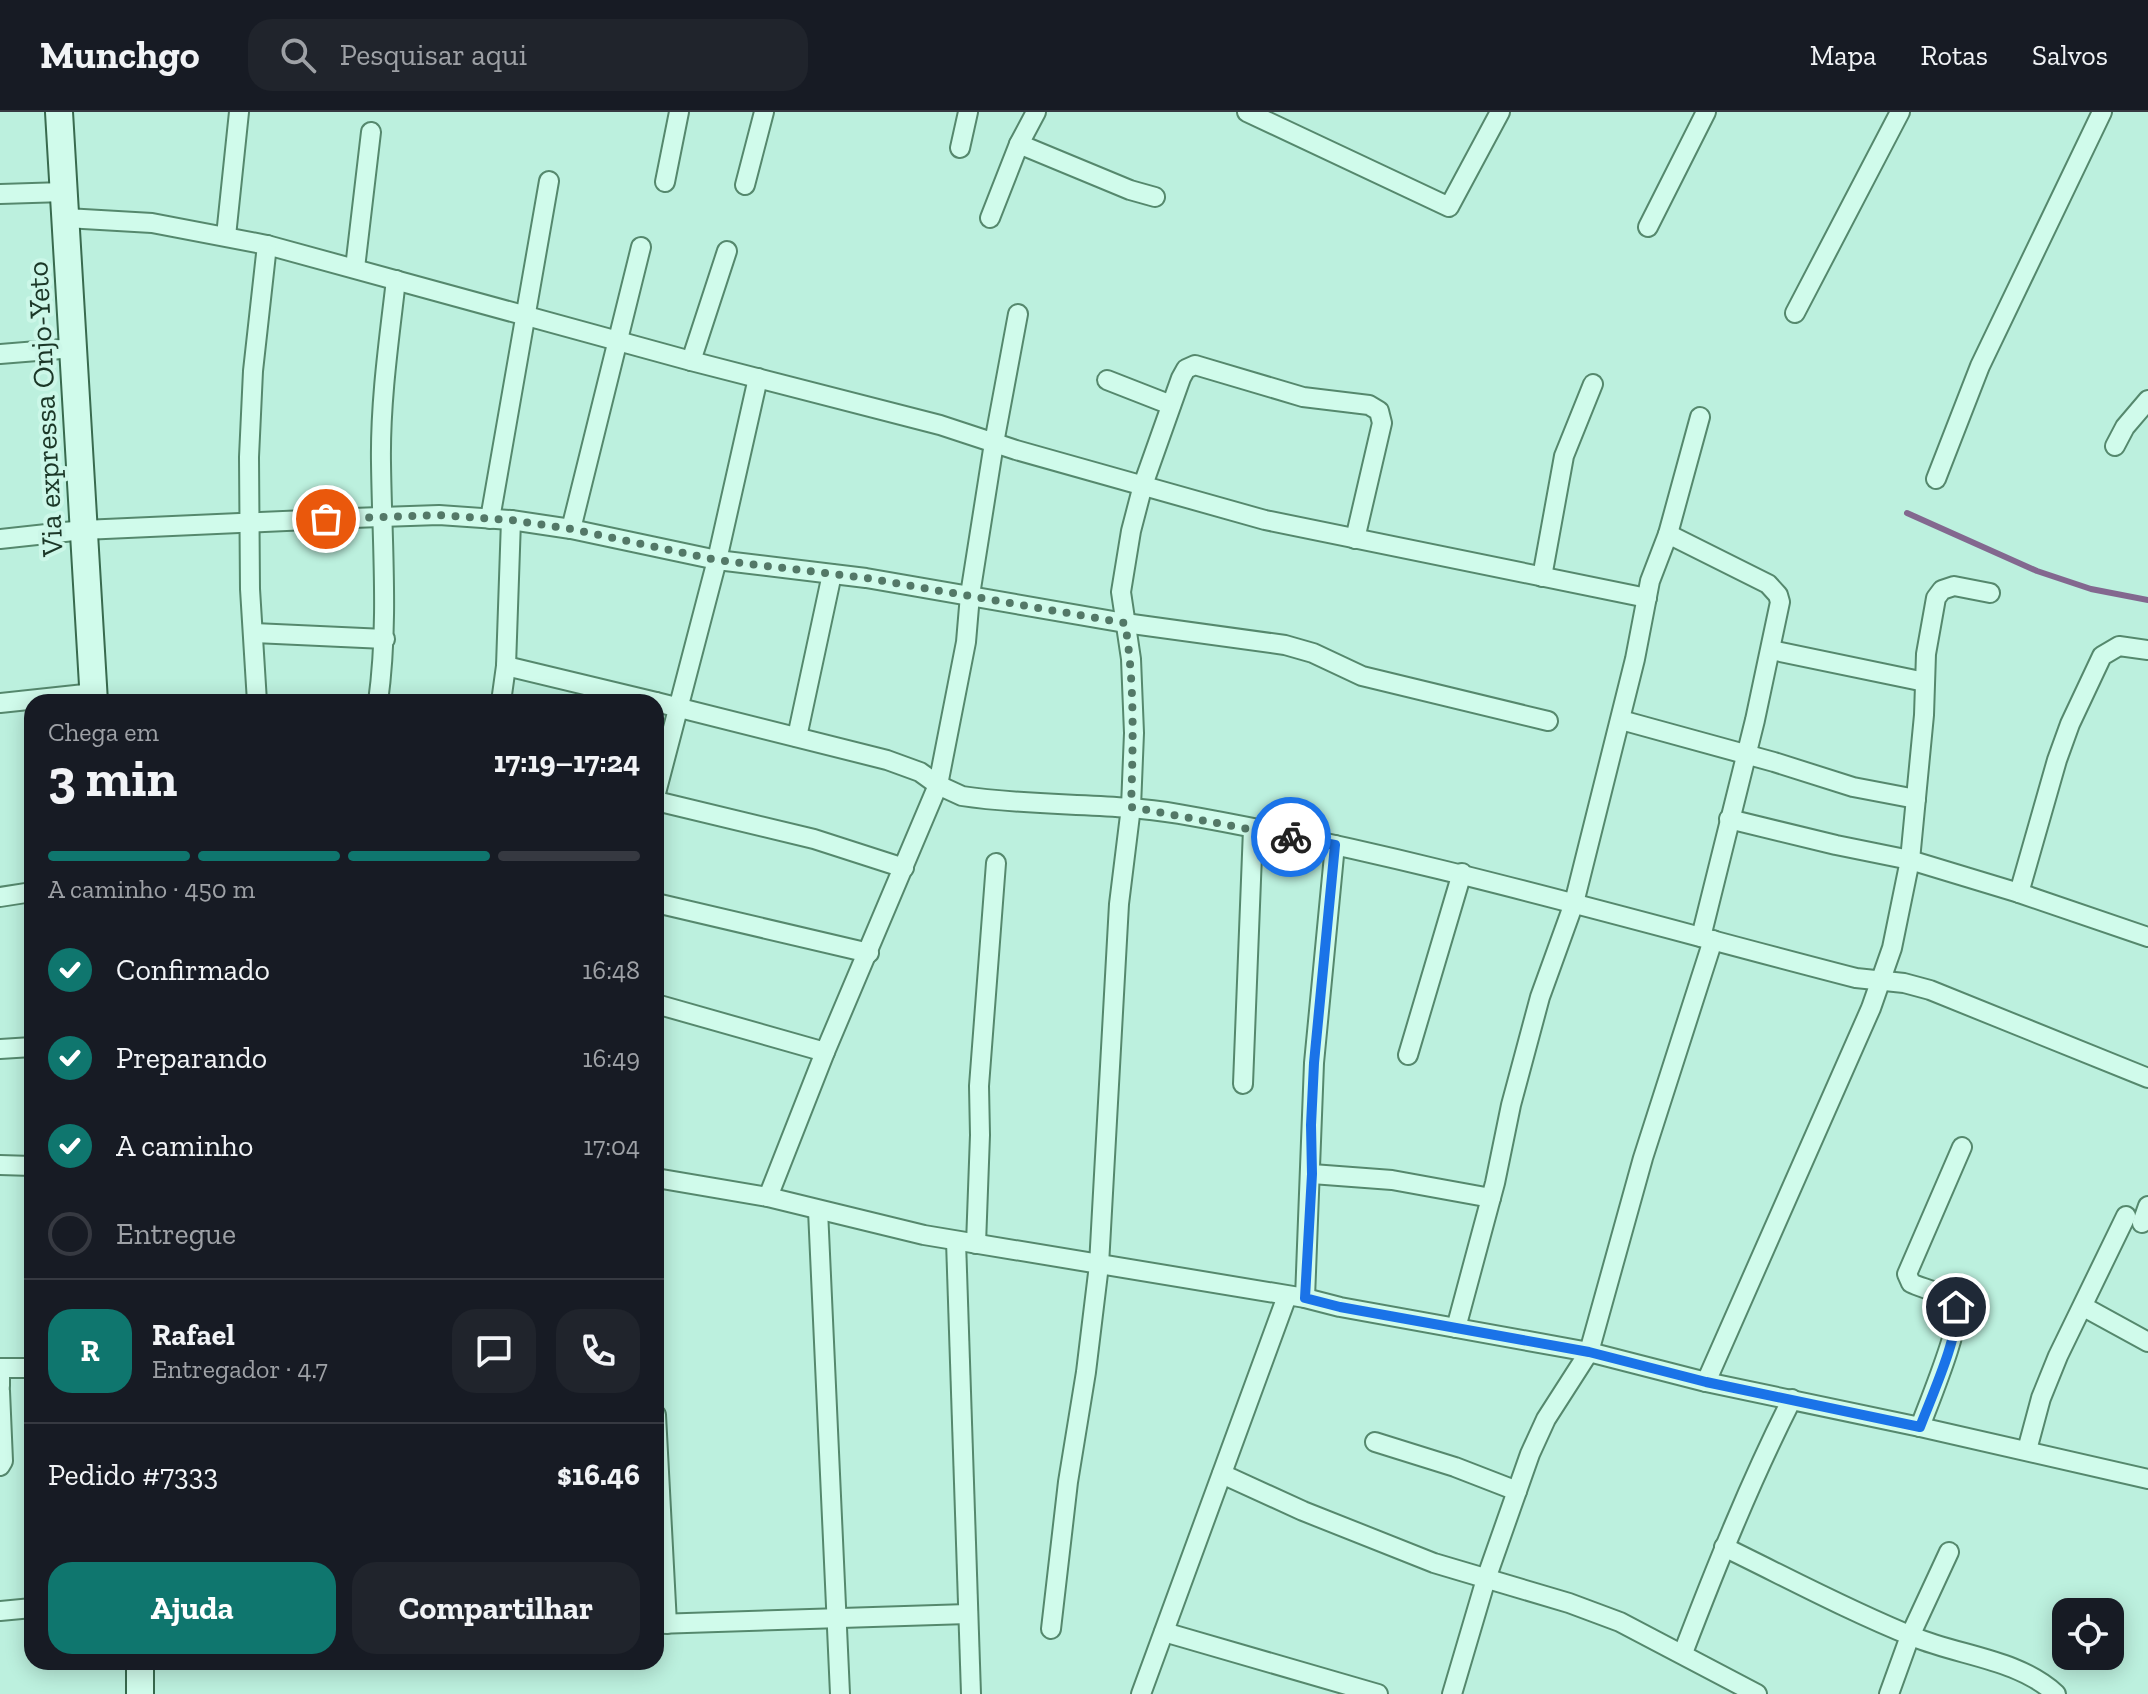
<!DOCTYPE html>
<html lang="pt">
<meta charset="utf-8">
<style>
:root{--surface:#171b24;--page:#20242c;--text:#f1f3f6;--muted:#9ea1a6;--line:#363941;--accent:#0f766e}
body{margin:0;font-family:"Zilla Slab",serif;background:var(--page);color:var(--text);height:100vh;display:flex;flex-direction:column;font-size:30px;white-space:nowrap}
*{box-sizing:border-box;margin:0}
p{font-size:26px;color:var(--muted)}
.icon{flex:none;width:44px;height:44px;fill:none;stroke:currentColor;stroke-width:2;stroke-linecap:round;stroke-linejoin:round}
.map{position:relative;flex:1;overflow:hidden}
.sheet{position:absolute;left:24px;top:582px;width:640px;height:976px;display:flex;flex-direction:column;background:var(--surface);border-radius:24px;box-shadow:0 4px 20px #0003}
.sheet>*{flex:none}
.fabs{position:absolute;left:2052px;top:1486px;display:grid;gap:16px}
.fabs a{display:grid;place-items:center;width:72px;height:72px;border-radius:16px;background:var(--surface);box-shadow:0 4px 20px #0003;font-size:40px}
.pin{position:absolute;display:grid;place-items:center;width:68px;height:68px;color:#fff;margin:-34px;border:4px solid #fff;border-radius:50%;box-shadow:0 2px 8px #0007}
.courier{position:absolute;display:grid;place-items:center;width:80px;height:80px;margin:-40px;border:6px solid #1a73e8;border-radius:50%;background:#fff;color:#222;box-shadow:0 2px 10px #0007}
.overview em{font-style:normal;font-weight:800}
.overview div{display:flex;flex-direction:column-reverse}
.overview{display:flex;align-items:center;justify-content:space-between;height:136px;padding:0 24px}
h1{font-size:52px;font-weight:800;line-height:60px}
.bar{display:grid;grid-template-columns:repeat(4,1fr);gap:12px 8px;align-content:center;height:96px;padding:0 24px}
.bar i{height:10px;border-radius:6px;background:var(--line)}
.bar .on{background:var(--accent)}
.bar p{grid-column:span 4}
.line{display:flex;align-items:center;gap:20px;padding:0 24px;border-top:2px solid var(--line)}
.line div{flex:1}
.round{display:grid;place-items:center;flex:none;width:84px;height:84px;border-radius:24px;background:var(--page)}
ol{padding:0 24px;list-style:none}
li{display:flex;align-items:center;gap:24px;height:88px}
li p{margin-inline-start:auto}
li .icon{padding:8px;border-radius:50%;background:var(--accent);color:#fff;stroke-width:4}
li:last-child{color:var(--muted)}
li i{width:44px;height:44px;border:4px solid var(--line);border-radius:50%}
.primary-button{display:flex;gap:16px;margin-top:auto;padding:16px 24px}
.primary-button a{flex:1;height:92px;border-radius:24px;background:var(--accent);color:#fff;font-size:32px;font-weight:800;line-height:92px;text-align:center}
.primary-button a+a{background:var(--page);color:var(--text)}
header{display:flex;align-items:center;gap:48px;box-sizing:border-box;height:112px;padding:0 40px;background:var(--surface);border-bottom:2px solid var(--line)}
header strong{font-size:38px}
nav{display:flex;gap:44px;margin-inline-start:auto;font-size:28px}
.search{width:560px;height:72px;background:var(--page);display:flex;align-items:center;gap:20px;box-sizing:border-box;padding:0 28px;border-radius:24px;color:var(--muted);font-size:30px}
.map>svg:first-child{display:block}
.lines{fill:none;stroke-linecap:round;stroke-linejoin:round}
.stream{stroke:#83688f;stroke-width:6}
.minor-casing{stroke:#55886d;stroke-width:22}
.secondary-casing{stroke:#386a4e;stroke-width:30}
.minor{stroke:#d0fbeb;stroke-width:18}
.secondary{stroke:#d0fbeb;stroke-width:26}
.done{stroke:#537867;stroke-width:8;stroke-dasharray:0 14.4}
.route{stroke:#1a73e8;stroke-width:10}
.labels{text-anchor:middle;stroke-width:8;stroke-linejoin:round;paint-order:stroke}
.street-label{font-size:30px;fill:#1b3727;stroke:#ccf7e8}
</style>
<header>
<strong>Munchgo</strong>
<div class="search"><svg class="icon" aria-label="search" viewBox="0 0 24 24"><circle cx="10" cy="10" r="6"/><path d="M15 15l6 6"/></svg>Pesquisar aqui</div>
<nav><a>Mapa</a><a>Rotas</a><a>Salvos</a></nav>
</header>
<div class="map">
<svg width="2148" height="1582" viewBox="0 0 2148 1582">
<rect width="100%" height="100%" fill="#bcf0de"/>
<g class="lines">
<path class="stream" d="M1907,401L2037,459L2091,477L2148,488"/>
<defs>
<g id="minor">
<path d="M1247,0L1449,95L1500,0"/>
<path d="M1019,32L1130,78L1155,85"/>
<path d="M960,36L968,0"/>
<path d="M665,70L679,0"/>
<path d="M745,73L764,0"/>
<path d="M0,82L64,80"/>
<path d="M66,106L152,111L267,133L691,249L940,313L1016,338L1265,408L1647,486"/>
<path d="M990,106L1019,32L1036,0"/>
<path d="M1648,115L1706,0"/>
<path d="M226,124L239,0"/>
<path d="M355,156L371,20"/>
<path d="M1795,201L1900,0"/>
<path d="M0,242L74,236"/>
<path d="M691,249L727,139"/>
<path d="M1107,268L1171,293"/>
<path d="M2115,334L2125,315L2148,288"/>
<path d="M1936,367L1980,254L2102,0"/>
<path d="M490,407L549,69"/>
<path d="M571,417L641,135"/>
<path d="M1668,422L1768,472L1778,483L1780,490L1755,608L1701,825"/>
<path d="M0,427L83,418L352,406L439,403L511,408L571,417L717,448L866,466L1125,511L1285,533L1313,541L1362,564L1548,609"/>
<path d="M1542,465L1564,344L1593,272"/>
<path d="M254,521L385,527"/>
<path d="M1771,538L1925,570"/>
<path d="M506,554L656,590"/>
<path d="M257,590L250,477L249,345L253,259L267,133"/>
<path d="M378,590C389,511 382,431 381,351C380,290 389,228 396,168"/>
<path d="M501,590L506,554L511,408"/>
<path d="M656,590L887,648L920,660L938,673L962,684C1034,695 1108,690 1179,702C1408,742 1631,808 1856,866L1904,871L1930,878L2148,966"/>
<path d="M0,591L94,581"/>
<path d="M1621,608L1774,650L1853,675L1916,687"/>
<path d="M797,625L832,462"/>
<path d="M656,681L717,448L758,266"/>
<path d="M656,689L814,727L904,756"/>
<path d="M1729,707L1836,733L1910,748L2019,781L2148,825"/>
<path d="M2019,781L2057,648L2070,612L2102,544L2119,534L2148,538"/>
<path d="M0,785L32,780"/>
<path d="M656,791L869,841"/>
<path d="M656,892L825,940"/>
<path d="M0,937L32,935"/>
<path d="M1408,943L1462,761"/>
<path d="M1243,972L1253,717"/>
<path d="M0,1053L32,1054"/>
<path d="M1312,1062L1392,1068L1491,1086"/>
<path d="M656,1066L768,1085L924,1123L1305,1186L1340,1195L1589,1240L1706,1270L1920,1315L2148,1367"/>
<path d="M768,1085L825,940L938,673L966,530L970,483L994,331L1018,202"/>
<path d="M818,1098L840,1582"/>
<path d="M2142,1111L2148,1094"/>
<path d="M956,1129L971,1582"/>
<path d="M976,1132L980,1023L979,974L996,751"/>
<path d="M1305,1186L1314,951L1335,733"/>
<path d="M2084,1195L2148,1230"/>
<path d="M1456,1216L1495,1071L1511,993L1540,885L1574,791L1635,547L1650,469L1668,422L1700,305"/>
<path d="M1706,1270L1871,896L1892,836L1910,748L1924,603L1926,542L1936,486L1942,478L1954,474L1990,481"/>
<path d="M0,1274V1256H32"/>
<path d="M0,1279L3,1349L0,1354"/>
<path d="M656,1303L667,1512"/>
<path d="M1920,1315C1927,1295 1964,1208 1955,1194C1948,1181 1923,1177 1911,1171L1907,1162L1962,1035"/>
<path d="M1375,1330L1455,1355L1517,1379"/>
<path d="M2027,1338L2041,1286L2058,1244L2126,1104"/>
<path d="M1222,1362L1303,1399L1434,1451L1569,1491L1620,1510L1757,1582"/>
<path d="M1724,1435C1786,1465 1849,1499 1914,1525C1960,1544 2018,1547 2056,1582"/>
<path d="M0,1499L32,1496"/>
<path d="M656,1512L968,1502"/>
<path d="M1051,1517L1068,1370L1086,1260L1099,1153L1119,792L1131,695L1134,621L1131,547L1121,480L1131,419L1143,373L1181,266L1186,257L1195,253L1303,285L1369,293L1379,299L1382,311L1355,427"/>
<path d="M1164,1520L1378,1582"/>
<path d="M1683,1541C1716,1455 1750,1370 1792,1287"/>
<path d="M1141,1582L1287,1184"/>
<path d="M1452,1582L1486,1467L1530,1342L1546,1307L1589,1240L1643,1046L1713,828"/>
<path d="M1889,1582L1910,1524L1949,1440"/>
</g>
<g id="secondary">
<path d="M59,0L94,590"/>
<path d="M140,1550V1582"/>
</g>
</defs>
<use href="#minor" class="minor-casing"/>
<use href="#secondary" class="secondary-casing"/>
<use href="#minor" class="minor"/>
<use href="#secondary" class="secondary"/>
</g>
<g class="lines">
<path class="done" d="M326,407L439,403L511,408L571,417L717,448L866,466L1125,511C1135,572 1133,633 1131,695L1291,725"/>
<path class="route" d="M1291,725L1335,733L1314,951L1311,1013L1312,1062L1305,1186L1340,1195L1589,1240L1706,1270L1920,1315C1930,1288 1961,1220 1956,1195"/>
</g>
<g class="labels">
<g class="street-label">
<text transform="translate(45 297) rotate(-93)" y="10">Via expressa Onjo-Yeto</text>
</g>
</g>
</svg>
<div class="fabs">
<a><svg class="icon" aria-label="locate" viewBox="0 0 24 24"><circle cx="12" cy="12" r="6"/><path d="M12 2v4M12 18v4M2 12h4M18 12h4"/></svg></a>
</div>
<div class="pin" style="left:326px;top:407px;background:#ea580c"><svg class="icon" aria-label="bag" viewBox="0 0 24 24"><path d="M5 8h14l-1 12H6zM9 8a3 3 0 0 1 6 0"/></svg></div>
<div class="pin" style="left:1956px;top:1195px;background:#1f2937"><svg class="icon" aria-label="home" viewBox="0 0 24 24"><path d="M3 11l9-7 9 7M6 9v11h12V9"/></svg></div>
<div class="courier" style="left:1291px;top:725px"><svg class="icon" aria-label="bike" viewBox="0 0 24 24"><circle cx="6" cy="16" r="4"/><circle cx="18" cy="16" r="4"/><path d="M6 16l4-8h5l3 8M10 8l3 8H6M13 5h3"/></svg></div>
<section class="sheet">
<div class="overview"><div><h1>3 min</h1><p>Chega em</p></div><em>17:19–17:24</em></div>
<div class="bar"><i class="on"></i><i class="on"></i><i class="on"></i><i></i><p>A caminho · 450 m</p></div>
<ol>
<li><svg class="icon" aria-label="check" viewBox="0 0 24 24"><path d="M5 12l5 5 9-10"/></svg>Confirmado<p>16:48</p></li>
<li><svg class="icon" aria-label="check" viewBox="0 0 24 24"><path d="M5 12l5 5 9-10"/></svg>Preparando<p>16:49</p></li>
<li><svg class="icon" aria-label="check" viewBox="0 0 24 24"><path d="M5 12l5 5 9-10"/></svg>A caminho<p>17:04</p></li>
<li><i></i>Entregue</li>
</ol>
<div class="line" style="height:144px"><b class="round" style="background:var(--accent);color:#fff">R</b><div><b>Rafael</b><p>Entregador · 4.7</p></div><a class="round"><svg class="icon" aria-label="chat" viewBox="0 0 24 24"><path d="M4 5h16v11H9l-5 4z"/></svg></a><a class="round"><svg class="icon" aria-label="phone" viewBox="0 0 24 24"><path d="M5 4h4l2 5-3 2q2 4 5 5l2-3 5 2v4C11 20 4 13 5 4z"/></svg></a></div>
<div class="line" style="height:104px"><div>Pedido #7333</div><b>$16.46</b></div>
<div class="primary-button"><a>Ajuda</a><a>Compartilhar</a></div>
</section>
</div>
